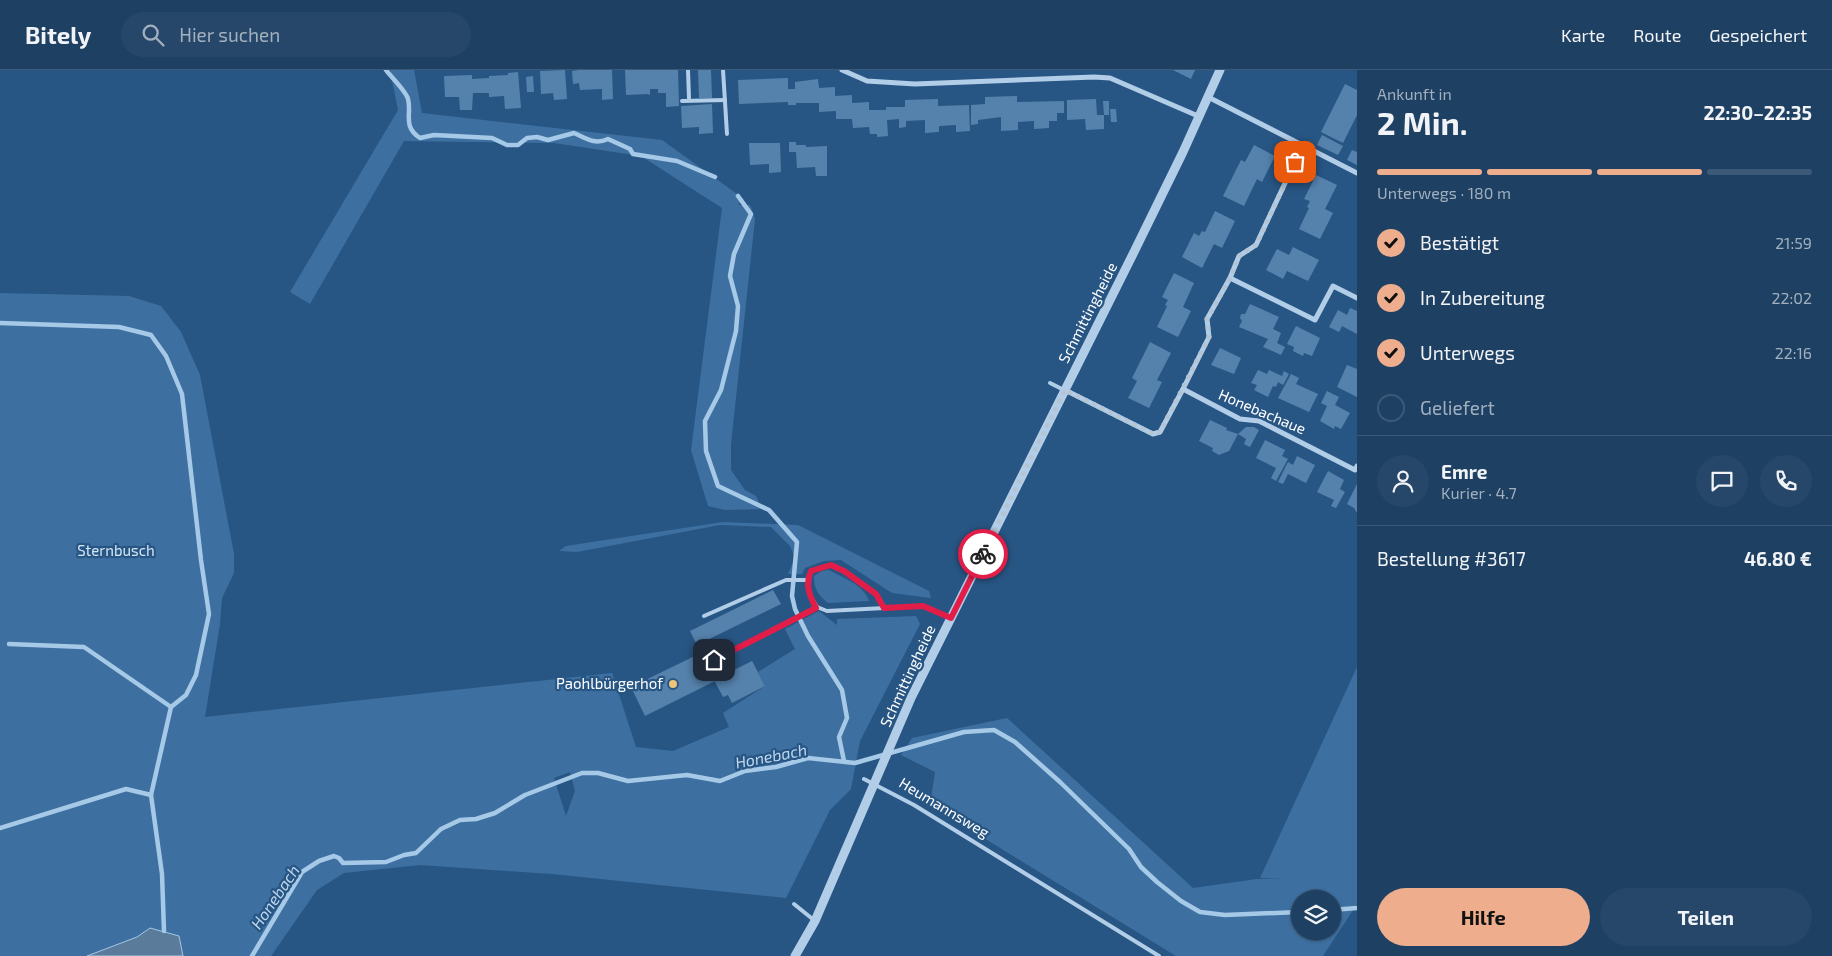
<!DOCTYPE html>
<html lang="de">
<meta charset="utf-8">
<style>
:root{--surface:#1e4063;--page:#264769;--text:#f1f3f6;--muted:#a1afbe;--line:#3c5978;--accent:#eead8d}
body{margin:0;font-family:"Exo 2",sans-serif;background:var(--page);color:var(--text);height:100vh;display:flex;flex-direction:column;font-size:19px;white-space:nowrap}
*{box-sizing:border-box;margin:0}
p{font-size:16px;color:var(--muted)}
.icon{flex:none;width:28px;height:28px;fill:none;stroke:currentColor;stroke-width:2;stroke-linecap:round;stroke-linejoin:round}
.map{position:relative;flex:1;overflow:hidden}
.details{display:flex;flex-direction:column;background:var(--surface);width:475px}
.details>*{flex:none}
.controls{position:absolute;left:1291px;top:820px;display:grid;gap:10px}
.controls a{display:grid;place-items:center;width:50px;height:50px;border-radius:50%;background:var(--surface);box-shadow:0 1px 4px #0004,0 0 0 1px var(--line);font-size:25px}
.pin{position:absolute;display:grid;place-items:center;width:42px;height:42px;color:#fff;margin:-21px;border-radius:10px;box-shadow:0 2px 8px #0006}
.courier{position:absolute;display:grid;place-items:center;width:50px;height:50px;margin:-25px;border:4px solid #e11d48;border-radius:50%;background:#fff;color:#222;box-shadow:0 1px 6px #0007}
.summary em{font-style:normal;font-weight:700}
.summary div{display:flex;flex-direction:column-reverse}
.summary{display:flex;align-items:center;justify-content:space-between;height:85px;padding:0 20px}
h1{font-size:32px;font-weight:700;line-height:38px}
.bar{display:grid;grid-template-columns:repeat(4,1fr);gap:8px 5px;align-content:center;height:60px;padding:0 20px}
.bar i{height:6px;border-radius:4px;background:var(--line)}
.bar .current{background:var(--accent)}
.bar p{grid-column:span 4}
.line{display:flex;align-items:center;gap:12px;padding:0 20px;border-top:1px solid var(--line)}
.line div{flex:1}
.round{display:grid;place-items:center;flex:none;width:52px;height:52px;border-radius:26px;background:var(--page)}
ol{padding:0 20px;list-style:none}
li{display:flex;align-items:center;gap:15px;height:55px}
li p{margin-inline-start:auto}
li .icon{padding:5px;border-radius:50%;background:var(--accent);color:#111;stroke-width:4}
li:last-child{color:var(--muted)}
li i{width:28px;height:28px;border:2px solid var(--line);border-radius:50%}
.action{display:flex;gap:10px;margin-top:auto;padding:10px 20px}
.action a{flex:1;height:58px;border-radius:30px;background:var(--accent);color:#111;font-size:20px;font-weight:700;line-height:58px;text-align:center}
.action a+a{background:var(--page);color:var(--text)}
header{display:flex;align-items:center;gap:30px;box-sizing:border-box;height:70px;padding:0 25px;background:var(--surface);border-bottom:1px solid var(--line)}
header strong{font-size:24px}
nav{display:flex;gap:28px;margin-inline-start:auto;font-size:18px}
.search{width:350px;height:45px;background:var(--page);display:flex;align-items:center;gap:12px;box-sizing:border-box;padding:0 18px;border-radius:28px;color:var(--muted);font-size:19px}
main{display:flex;flex:1;min-height:0}
.map>svg:first-child{display:block}
.green{fill:#3d70a0;fill-rule:evenodd}
.water{fill:#5b7b9b;stroke:#a6c9e7}
.lines{fill:none;stroke-linecap:round;stroke-linejoin:round}
.stream{stroke:#a6c9e7;stroke-width:4.5}
.building{fill:#5582ad}
.service{stroke:#b2cde7;stroke-width:4}
.minor{stroke:#b2cde7;stroke-width:5}
.tertiary{stroke:#b2cde7;stroke-width:9}
.done{stroke:#b4c4d4;stroke-width:5;stroke-dasharray:0 9}
.route{stroke:#e11d48;stroke-width:6}
.poi-dot{fill:#efc478;stroke:#285684;stroke-width:2}
.labels{text-anchor:middle;stroke-width:4.5;stroke-linejoin:round;paint-order:stroke}
.street-label{font-size:15px;fill:#fff;stroke:#285684}
.park-label{font-size:15px;fill:#d5e6f6;stroke:#285684}
.poi-label{font-size:15px;fill:#fff;stroke:#285684;text-anchor:end}
.water-label{font-size:16px;font-style:italic;fill:#bdd7ee;stroke:#285684}
</style>
<header>
<strong>Bitely</strong>
<div class="search"><svg class="icon" aria-label="search" viewBox="0 0 24 24"><circle cx="10" cy="10" r="6"/><path d="M15 15l6 6"/></svg>Hier suchen</div>
<nav><a>Karte</a><a>Route</a><a>Gespeichert</a></nav>
</header>
<main>
<div class="map">
<svg width="1357" height="886" viewBox="0 0 1357 886">
<rect width="100%" height="100%" fill="#285684"/>
<g class="green">
<path d="M390,0H414L422,43L662,70L744,129L738,135H750L755,149L731,374V400L745,420L756,426L762,439L725,440L708,436L691,380L722,138L641,86L554,73L404,71L310,234L290,222L398,40Z"/>
<path d="M0,223L129,226L161,236L181,262L200,305L234,484V503L222,528L220,554L205,647L612,603L636,677L673,681L729,657L723,643L765,616L758,602L795,579L785,559L819,541L837,555V549L916,546L920,554L860,671L851,719L830,740L786,828L552,804L420,795L344,803L317,820L271,886H183L179,866L150,858L137,867L87,886H0ZM570,702L575,721L566,746L554,708Z"/>
<path d="M723,452L798,455L929,521L931,528L892,523L841,490L824,491L805,498L802,504H788L795,488L790,476L771,457L720,455L577,482L559,481L566,476Z"/>
<path d="M829,500C843,508 864,515 869,531L828,533C818,525 814,519 814,506L822,501Z"/>
<path d="M1357,597V834L1323,886H1176L930,735L935,702L901,685L912,668L1007,648L1193,818L1257,809H1285L1260,808ZM1300,829H1332V861H1300Z"/>
</g>
<path class="water" d="M150,858L179,866L183,886H87L137,867Z"/>
<g class="lines">
<g class="stream">
<path d="M386,0C391,7 406,21 408,29C412,44 402,56 420,68L434,65L492,68L507,75H518L527,68L537,67L548,70L574,63C587,69 595,75 608,69L630,79L633,84L677,91L715,107"/>
<path d="M738,126L751,144L734,184L730,206L738,236L736,261L721,320L705,351L706,381L718,416L769,440L797,472L792,526L795,539L808,566L842,620L847,648L839,667L844,691"/>
<path d="M0,253L119,257L151,265L166,286L182,324L201,490L209,544L196,605L186,625L171,637L151,725L162,804L164,861"/>
<path d="M9,574L84,577L171,637"/>
<path d="M0,758L126,719L151,725"/>
<path d="M1332,840L1357,838"/>
<path d="M252,886L302,802L319,791L334,786L339,788L343,793L386,792L404,785L416,783L441,759L460,750L476,749L495,743L525,725L582,703H598L628,711L687,705L720,711L745,701L776,697L808,688L855,693L964,662L994,660L1015,672L1060,712L1129,779L1141,797L1157,812L1181,831L1200,842L1225,845L1300,842"/>
</g>
</g>
<g class="building">
<path d="M565,0L567,29L554,30L553,23L541,24L540,1Z"/>
<path d="M579,0H612L613,29L602,30V19L580,20L579,13L573,14L572,1Z"/>
<path d="M625,0H678L679,36L666,37V23H658V19H650V25L647,24L626,25Z"/>
<path d="M698,0H711L712,28H699Z"/>
<path d="M1173,0H1195L1191,9Z"/>
<path d="M518,2L521,38L505,39L504,26L489,27V23H473L472,40H460L459,27H445L444,6L472,5V9L489,8V6L508,5V3Z"/>
<path d="M533,6L534,22H527L526,7Z"/>
<path d="M788,8V19H795V12L818,9L819,18L835,17V26L852,25V33L869,32V40H886V37H905V30L938,29V36L969,35L970,61L956,62V55L939,56V62L925,63V50L906,51V57L899,58V49L887,50L888,66L877,67V64H870L869,57L853,58L852,49H836V41L819,42V33H796V35H788V32L739,34L738,10Z"/>
<path d="M1345,14L1357,20V45L1343,73L1321,62Z"/>
<path d="M1017,26V32L1064,31V43H1057V51H1049V58L1034,59V51L1018,52V60L1001,61V47L978,50V54L971,55V35L985,34V27Z"/>
<path d="M1096,29L1097,45H1104V59L1086,60L1085,49L1067,50V30Z"/>
<path d="M1103,31H1109V45H1104Z"/>
<path d="M712,34L713,63L699,64V57L682,58L681,36Z"/>
<path d="M1110,39H1116L1117,52H1111Z"/>
<path d="M1322,65L1343,76L1338,85L1317,75Z"/>
<path d="M789,72H796V75H806V77L827,76V106H816L815,97L797,98L796,82H789Z"/>
<path d="M749,73H780L781,102L769,103V94L750,95Z"/>
<path d="M1254,75L1275,86L1262,112L1257,109L1244,136L1223,126L1241,90L1245,92Z"/>
<path d="M1352,80L1357,82V95L1347,90Z"/>
<path d="M1316,105L1337,115L1325,139L1333,143L1320,169L1299,159L1309,138L1307,137L1310,131L1304,129Z"/>
<path d="M1215,141L1235,151L1222,178L1214,174L1202,198L1182,187L1194,163L1199,166L1202,161L1205,162Z"/>
<path d="M1293,177L1319,190L1308,211L1287,201L1283,209L1266,200L1277,179L1289,185Z"/>
<path d="M1174,203L1194,213L1183,237L1191,241L1178,267L1157,257L1167,236L1165,235L1168,230L1162,227Z"/>
<path d="M1250,234L1279,247L1273,259L1281,263L1277,273L1285,277L1281,285L1263,277L1268,269L1239,257L1242,251L1240,248L1241,244H1245Z"/>
<path d="M1350,238L1357,241V264L1342,256L1339,262L1329,257L1338,240L1347,245Z"/>
<path d="M1296,256L1320,268L1312,286L1304,283L1303,286L1293,281L1294,277L1287,274Z"/>
<path d="M1150,272L1171,283L1157,310L1162,312L1149,338L1128,328L1137,311L1132,308Z"/>
<path d="M1220,278L1241,288L1234,304L1211,295Z"/>
<path d="M1347,295L1357,299V327L1337,317Z"/>
<path d="M1258,300L1267,304L1269,300L1282,306L1284,301L1289,304L1283,315L1278,312L1276,317L1273,316L1268,327L1254,320L1257,315L1251,313Z"/>
<path d="M1291,304L1299,308L1296,314L1318,324L1309,342L1278,328Z"/>
<path d="M1327,321L1339,327L1335,335L1350,343L1341,359L1335,356L1334,359L1320,351L1327,336L1321,333Z"/>
<path d="M1210,350L1227,358L1226,360L1238,364L1246,357H1254L1259,360L1250,377L1244,374L1246,369L1238,364L1229,381L1219,385L1212,381L1213,378L1199,371Z"/>
<path d="M1265,370L1285,380L1282,386L1288,389L1276,411L1271,408L1276,398L1256,388Z"/>
<path d="M1297,386L1315,395L1306,413L1288,404L1283,414L1278,412L1288,392L1293,395Z"/>
<path d="M1328,401L1344,410L1340,419L1345,422L1336,438L1331,436L1334,430L1317,422Z"/>
<path d="M1357,414V443L1354,438L1347,434Z"/>
<path d="M773,520L781,534L697,575L690,561Z"/>
<path d="M701,583L715,611L645,646L631,617Z"/>
<path d="M752,591L765,616L732,633L728,625L723,627L714,610Z"/>
</g>
<g class="lines">
<g class="service">
<path d="M688,0L689,28"/>
<path d="M723,0L727,64"/>
<path d="M682,31L725,30"/>
<path d="M1050,313L1064,320"/>
<path d="M884,538L876,524L844,501L831,495L811,501C805,514 809,525 817,537L827,541L923,536L951,548"/>
<path d="M704,546L786,510H807"/>
<path d="M714,590L817,537"/>
<path d="M864,709L914,735L1159,886"/>
<path d="M794,834L815,851"/>
</g>
<g class="minor">
<path d="M842,0L867,11L915,14L1094,7L1110,8L1198,46"/>
<path d="M1208,27L1357,103"/>
<path d="M1230,208L1315,250L1333,216L1357,228"/>
<path d="M1183,319L1209,267L1207,249L1230,208L1239,186L1256,175L1303,75"/>
<path d="M1065,320L1153,364L1160,362L1183,319L1240,349L1259,351L1355,400L1357,396"/>
</g>
<path class="tertiary" d="M795,886L815,851L911,628L1133,184L1183,82L1220,0"/>
</g>
<g class="lines">
<path class="done" d="M983,484L1065,320L1153,364L1160,362L1209,267L1207,249L1230,208L1239,186L1256,175L1295,92"/>
<path class="route" d="M714,590L816,538C809,525 805,514 811,501L831,495L844,501L876,524L884,538L923,536L951,548L983,484"/>
</g>
<circle class="poi-dot" cx="673" cy="614" r="5"/>
<g class="labels">
<g class="street-label">
<text transform="translate(1088 243) rotate(-63)" y="5">Schmittingheide</text>
<text transform="translate(1262 342) rotate(23)" y="5">Honebachaue</text>
<text transform="translate(908 606) rotate(-65)" y="5">Schmittingheide</text>
<text transform="translate(944 738) rotate(31)" y="5">Heumannsweg</text>
</g>
<g class="park-label">
<text x="116" y="486">Sternbusch</text>
</g>
<g class="poi-label">
<text x="663" y="619">Paohlbürgerhof</text>
</g>
<g class="water-label">
<text transform="translate(771 686) rotate(-11)" y="6">Honebach</text>
<text transform="translate(275 827) rotate(-56)" y="6">Honebach</text>
</g>
</g>
</svg>
<div class="controls">
<a><svg class="icon" aria-label="layers" viewBox="0 0 24 24"><path d="M12 4l9 5-9 5-9-5zM3 14l9 5 9-5"/></svg></a>
</div>
<div class="pin" style="left:1295px;top:92px;background:#ea580c"><svg class="icon" aria-label="bag" viewBox="0 0 24 24"><path d="M5 8h14l-1 12H6zM9 8a3 3 0 0 1 6 0"/></svg></div>
<div class="pin" style="left:714px;top:590px;background:#1f2937"><svg class="icon" aria-label="home" viewBox="0 0 24 24"><path d="M3 11l9-7 9 7M6 9v11h12V9"/></svg></div>
<div class="courier" style="left:983px;top:484px"><svg class="icon" aria-label="bike" viewBox="0 0 24 24"><circle cx="6" cy="16" r="4"/><circle cx="18" cy="16" r="4"/><path d="M6 16l4-8h5l3 8M10 8l3 8H6M13 5h3"/></svg></div>
</div>
<section class="details">
<div class="summary"><div><h1>2 Min.</h1><p>Ankunft in</p></div><em>22:30–22:35</em></div>
<div class="bar"><i class="current"></i><i class="current"></i><i class="current"></i><i></i><p>Unterwegs · 180 m</p></div>
<ol>
<li><svg class="icon" aria-label="check" viewBox="0 0 24 24"><path d="M5 12l5 5 9-10"/></svg>Bestätigt<p>21:59</p></li>
<li><svg class="icon" aria-label="check" viewBox="0 0 24 24"><path d="M5 12l5 5 9-10"/></svg>In Zubereitung<p>22:02</p></li>
<li><svg class="icon" aria-label="check" viewBox="0 0 24 24"><path d="M5 12l5 5 9-10"/></svg>Unterwegs<p>22:16</p></li>
<li><i></i>Geliefert</li>
</ol>
<div class="line" style="height:90px"><a class="round"><svg class="icon" aria-label="person" viewBox="0 0 24 24"><circle cx="12" cy="8" r="4"/><path d="M4 21q1-7 8-7t8 7"/></svg></a><div><b>Emre</b><p>Kurier · 4.7</p></div><a class="round"><svg class="icon" aria-label="chat" viewBox="0 0 24 24"><path d="M4 5h16v11H9l-5 4z"/></svg></a><a class="round"><svg class="icon" aria-label="phone" viewBox="0 0 24 24"><path d="M5 4h4l2 5-3 2q2 4 5 5l2-3 5 2v4C11 20 4 13 5 4z"/></svg></a></div>
<div class="line" style="height:65px"><div>Bestellung #3617</div><b>46.80 €</b></div>
<div class="action"><a>Hilfe</a><a>Teilen</a></div>
</section>
</main>
